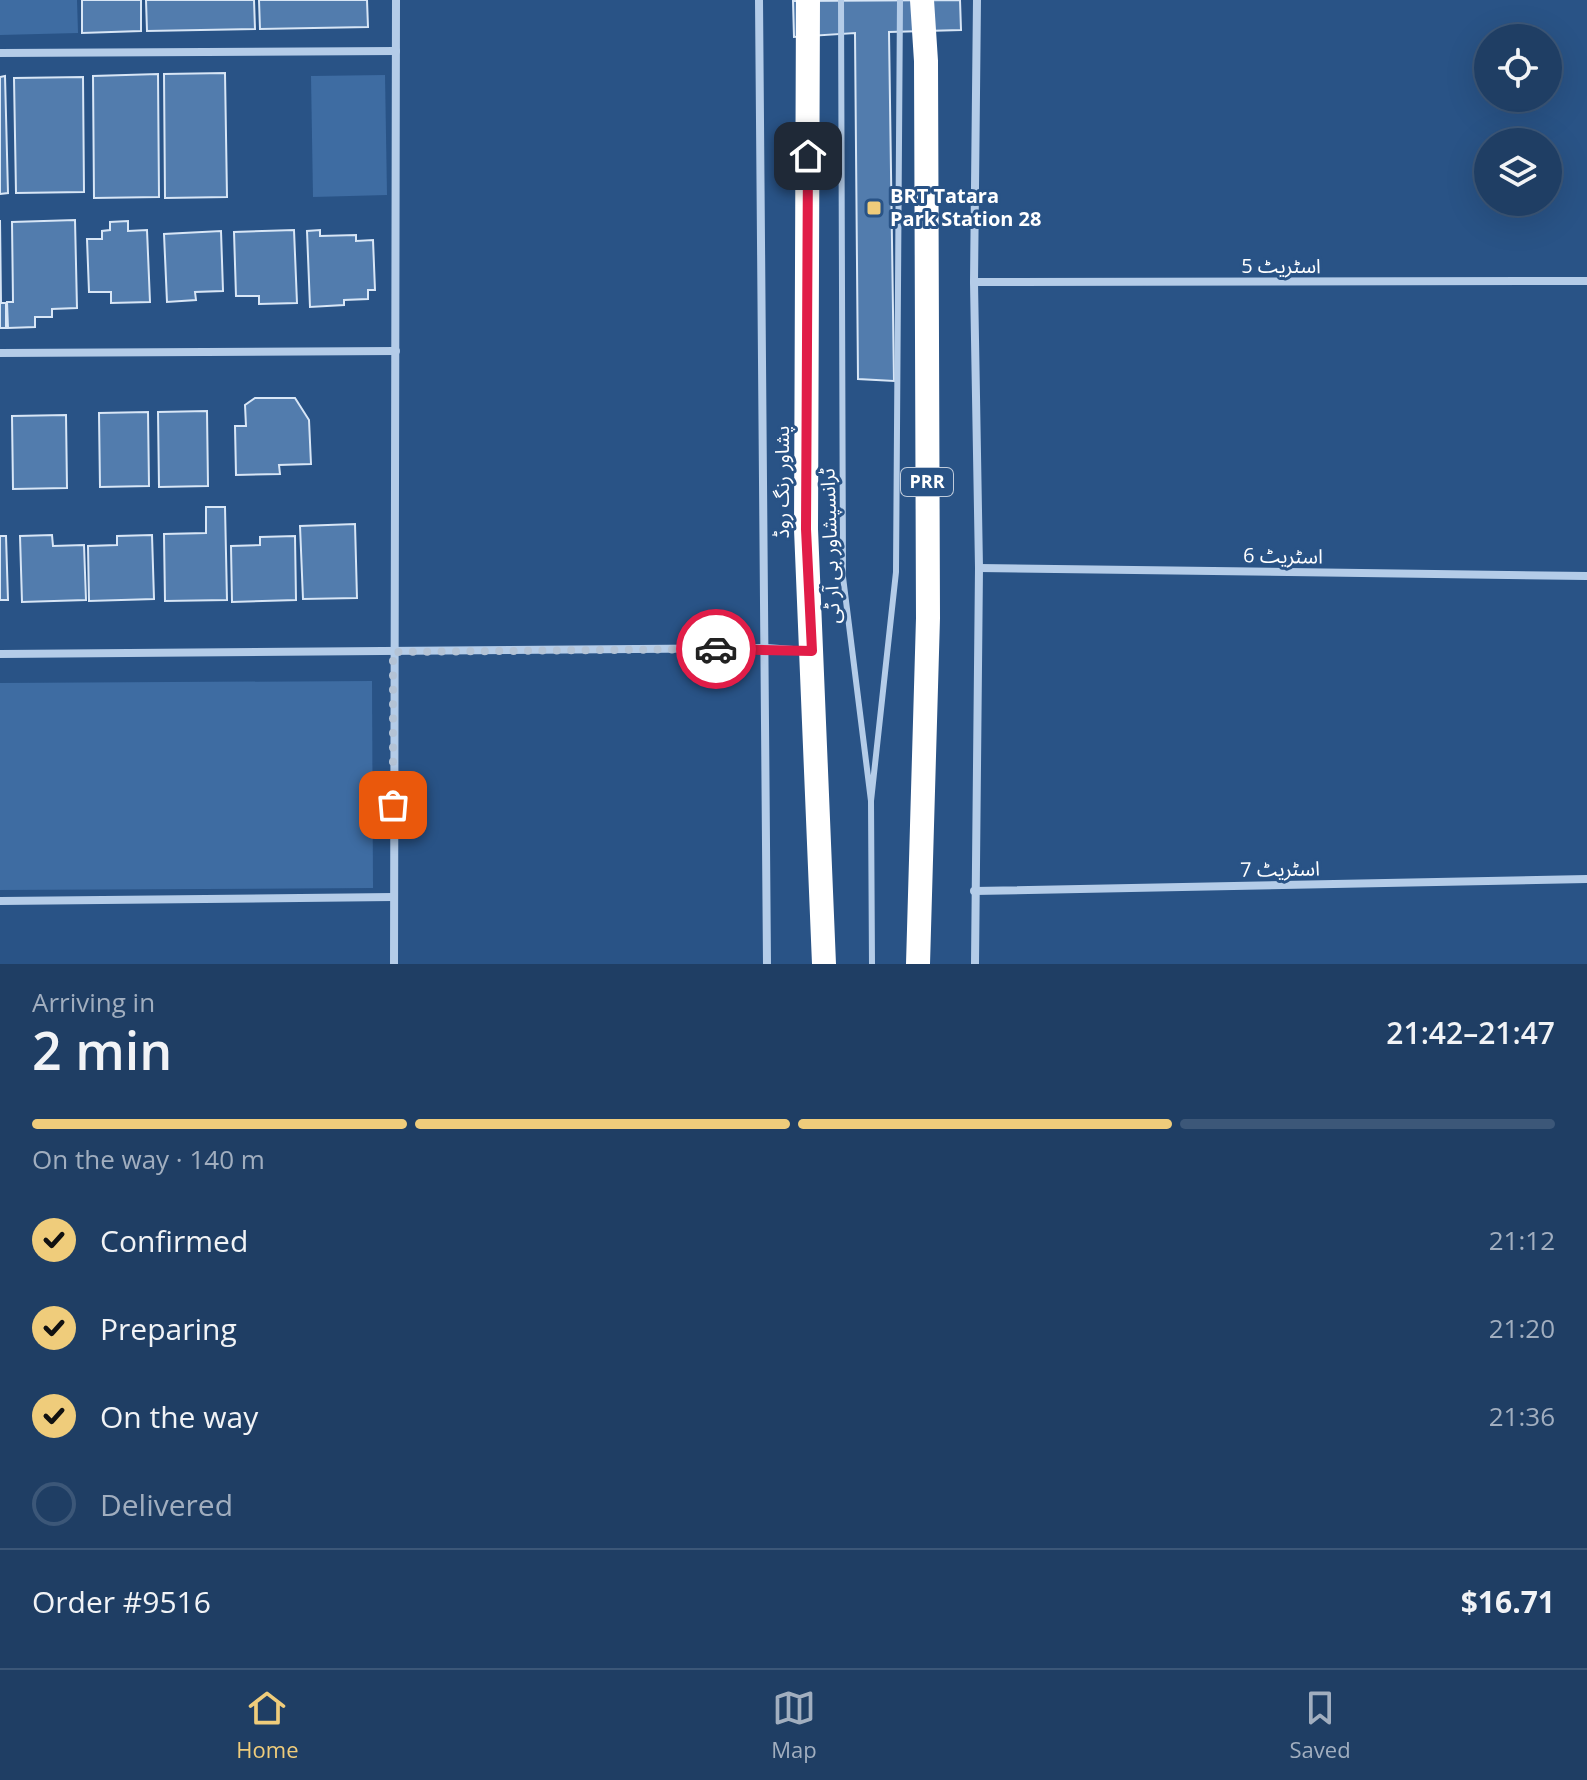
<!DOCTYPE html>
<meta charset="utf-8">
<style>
:root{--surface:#1f3e64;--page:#2c496d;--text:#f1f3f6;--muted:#a1aebf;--line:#3c5778;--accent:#efcc7b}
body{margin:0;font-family:"Open Sans","Noto Sans Arabic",sans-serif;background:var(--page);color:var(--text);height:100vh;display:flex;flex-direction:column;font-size:30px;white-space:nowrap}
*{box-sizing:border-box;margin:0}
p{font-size:26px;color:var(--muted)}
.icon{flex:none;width:44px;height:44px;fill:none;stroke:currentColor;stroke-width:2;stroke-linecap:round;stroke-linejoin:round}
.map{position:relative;height:964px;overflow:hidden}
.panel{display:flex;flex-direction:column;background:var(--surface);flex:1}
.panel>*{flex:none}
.tools{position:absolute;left:1474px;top:24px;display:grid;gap:16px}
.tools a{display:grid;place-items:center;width:88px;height:88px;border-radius:50%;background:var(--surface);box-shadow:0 8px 32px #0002,0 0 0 2px var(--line);font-size:40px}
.pin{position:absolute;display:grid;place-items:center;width:68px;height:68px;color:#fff;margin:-34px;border-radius:16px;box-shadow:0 4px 12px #0006}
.courier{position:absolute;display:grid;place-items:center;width:80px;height:80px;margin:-40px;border:6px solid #e11d48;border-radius:50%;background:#fff;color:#222;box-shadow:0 2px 10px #0007}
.head em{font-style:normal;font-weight:600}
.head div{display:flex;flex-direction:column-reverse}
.head{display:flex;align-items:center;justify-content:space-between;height:136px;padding:0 32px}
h1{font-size:52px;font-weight:600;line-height:60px}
.bar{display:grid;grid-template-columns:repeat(4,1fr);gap:12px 8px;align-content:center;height:96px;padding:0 32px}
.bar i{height:10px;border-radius:6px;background:var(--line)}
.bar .active{background:var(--accent)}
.bar p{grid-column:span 4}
.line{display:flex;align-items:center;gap:20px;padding:0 32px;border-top:2px solid var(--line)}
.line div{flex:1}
ol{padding:0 32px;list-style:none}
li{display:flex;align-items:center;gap:24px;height:88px}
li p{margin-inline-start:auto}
li .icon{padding:8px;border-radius:50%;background:var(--accent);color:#111;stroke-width:4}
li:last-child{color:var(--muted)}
li i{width:44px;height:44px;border:4px solid var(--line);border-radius:50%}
.menu{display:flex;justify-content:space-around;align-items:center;height:112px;border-top:2px solid var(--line);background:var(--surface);font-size:22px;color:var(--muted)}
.menu a{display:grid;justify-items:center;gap:4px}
.menu .active{color:var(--accent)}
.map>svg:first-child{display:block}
.green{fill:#3e6ca2}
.building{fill:#527cad;stroke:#d8e6f6;stroke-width:2}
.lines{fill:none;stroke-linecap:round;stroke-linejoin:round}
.lane{stroke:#b4cce8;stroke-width:6}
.street{stroke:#b4cce8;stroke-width:8}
.highway{stroke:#fff;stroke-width:24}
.done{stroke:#b4c3d5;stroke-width:8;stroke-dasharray:0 14.4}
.route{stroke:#e11d48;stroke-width:10}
.poi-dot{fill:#efcc7b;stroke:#295386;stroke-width:3}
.labels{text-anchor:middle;stroke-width:6;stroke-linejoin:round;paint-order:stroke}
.shield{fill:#295386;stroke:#bfcbdb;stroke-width:2}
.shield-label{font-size:18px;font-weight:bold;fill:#fff}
.poi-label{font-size:20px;font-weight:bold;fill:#fff;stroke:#295386;text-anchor:start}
.street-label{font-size:20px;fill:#fff;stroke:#295386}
</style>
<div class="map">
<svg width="1587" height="964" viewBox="0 0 1587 964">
<rect width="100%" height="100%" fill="#295386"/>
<g class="green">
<path d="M0,0H77L78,33L0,35Z"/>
<path d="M385,75L387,195L313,197L311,76Z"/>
<path d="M372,681L373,888L0,890V683Z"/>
</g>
<g class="building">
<path d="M82,0H141V31L82,33Z"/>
<path d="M146,0H254L255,29L147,31Z"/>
<path d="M259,0H367L368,27L260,29Z"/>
<path d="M960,0L961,30L889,32L894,381L858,379L855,33L794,37L793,1Z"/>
<path d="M225,73L227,197L165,198L164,74Z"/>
<path d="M158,74L159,197L94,198L93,76Z"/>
<path d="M5,76L8,193L0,194V77Z"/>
<path d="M83,77L84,192L16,193L14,78Z"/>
<path d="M0,220L1,303H6V328H0Z"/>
<path d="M75,220L77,308L52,309V317H35V327L8,328L7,302H13L12,222Z"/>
<path d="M128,221V231L147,230L150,302L111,303V292H89L87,239H102V231L110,230V222Z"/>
<path d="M294,230L297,303L259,304V296H236L234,232Z"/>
<path d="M320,230V236L356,235V241L373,240L375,290H368V299L344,300V305L310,307L307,231Z"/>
<path d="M221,231L223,291L195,292L196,300L167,302L164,234Z"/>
<path d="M255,398H295L309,420L311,464L279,465L280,474L236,475L235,426H246L245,405Z"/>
<path d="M207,411L208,486L159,487L158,412Z"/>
<path d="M148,412L149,486L100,487L99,413Z"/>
<path d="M66,415L67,488L13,489L12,416Z"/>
<path d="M206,507H225L227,600L165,601L164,534L206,533Z"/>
<path d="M355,524L357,598L303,599L300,526Z"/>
<path d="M52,535L53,546L84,545L86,600L22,602L20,536Z"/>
<path d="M152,535L154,599L89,601L88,546L117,545V536Z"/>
<path d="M0,536H6L8,600H0Z"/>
<path d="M295,536L296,600L232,602L231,546L260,545V537Z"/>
</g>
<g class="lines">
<g class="lane">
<path d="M841,0L843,577L871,801L896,572L900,0"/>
<path d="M871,801L872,964"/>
</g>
<g class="street">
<path d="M759,0L767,964"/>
<path d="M0,53L396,51"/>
<path d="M974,282L1587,281"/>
<path d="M0,353L396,351"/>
<path d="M979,568L1587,576"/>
<path d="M0,654L766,648L807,651"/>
<path d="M974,891L1587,879"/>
<path d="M0,901L393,897"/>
<path d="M394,964L396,0"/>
<path d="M975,964L979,568L974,282L977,0"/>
</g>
<g class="highway">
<path d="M808,0L806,529L824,964"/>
<path d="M918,964L928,618L926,61L922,0"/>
</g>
</g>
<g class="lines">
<path class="done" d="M393,805V652L716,649"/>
<path class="route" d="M716,649L812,651L806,529L808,156"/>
</g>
<rect class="poi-dot" x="866" y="200" width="16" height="16" rx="4"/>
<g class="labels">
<rect class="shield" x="901" y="468" width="52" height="28" rx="6"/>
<g class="shield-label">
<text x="927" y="488">PRR</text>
</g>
<g class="poi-label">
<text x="890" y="203">BRT Tatara<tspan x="890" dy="23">Park Station 28</tspan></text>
</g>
<g class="street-label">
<text x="1281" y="273">اسٹریٹ 5</text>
<text transform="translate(782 482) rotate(-90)" y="7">پشاور رنگ روڈ</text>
<text transform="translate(830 546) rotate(-92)" y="7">ٹرانسپشاور بی آر ٹی</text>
<text transform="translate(1283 556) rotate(1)" y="7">اسٹریٹ 6</text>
<text transform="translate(1280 869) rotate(-1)" y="7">اسٹریٹ 7</text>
</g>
</g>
</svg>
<div class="tools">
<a><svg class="icon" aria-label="locate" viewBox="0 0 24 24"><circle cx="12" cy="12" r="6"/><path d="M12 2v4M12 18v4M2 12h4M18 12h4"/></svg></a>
<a><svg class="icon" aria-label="layers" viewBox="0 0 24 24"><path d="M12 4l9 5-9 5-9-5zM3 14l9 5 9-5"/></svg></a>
</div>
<div class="pin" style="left:393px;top:805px;background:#ea580c"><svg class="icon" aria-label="bag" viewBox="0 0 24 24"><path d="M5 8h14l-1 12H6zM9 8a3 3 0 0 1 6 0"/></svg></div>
<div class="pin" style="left:808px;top:156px;background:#1f2937"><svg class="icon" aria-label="home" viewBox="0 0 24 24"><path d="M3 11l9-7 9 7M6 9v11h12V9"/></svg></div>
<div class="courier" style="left:716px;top:649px"><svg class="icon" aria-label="car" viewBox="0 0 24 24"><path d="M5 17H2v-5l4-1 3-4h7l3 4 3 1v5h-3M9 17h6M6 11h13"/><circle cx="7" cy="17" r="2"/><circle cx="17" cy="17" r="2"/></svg></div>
</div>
<section class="panel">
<div class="head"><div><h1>2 min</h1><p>Arriving in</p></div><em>21:42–21:47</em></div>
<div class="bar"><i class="active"></i><i class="active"></i><i class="active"></i><i></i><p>On the way · 140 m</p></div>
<ol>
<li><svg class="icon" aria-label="check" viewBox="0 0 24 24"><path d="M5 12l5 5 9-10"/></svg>Confirmed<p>21:12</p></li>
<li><svg class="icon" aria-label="check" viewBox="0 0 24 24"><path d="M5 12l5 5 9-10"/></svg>Preparing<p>21:20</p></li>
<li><svg class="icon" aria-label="check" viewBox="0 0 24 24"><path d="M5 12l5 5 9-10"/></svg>On the way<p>21:36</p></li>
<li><i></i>Delivered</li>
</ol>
<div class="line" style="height:104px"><div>Order #9516</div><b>$16.71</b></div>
</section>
<nav class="menu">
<a class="active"><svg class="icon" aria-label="home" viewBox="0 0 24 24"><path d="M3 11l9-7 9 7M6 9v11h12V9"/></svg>Home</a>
<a><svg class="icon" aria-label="map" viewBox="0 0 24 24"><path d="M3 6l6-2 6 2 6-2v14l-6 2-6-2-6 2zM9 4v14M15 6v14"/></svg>Map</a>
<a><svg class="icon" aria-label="saved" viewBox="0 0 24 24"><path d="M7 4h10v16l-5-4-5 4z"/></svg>Saved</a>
</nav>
